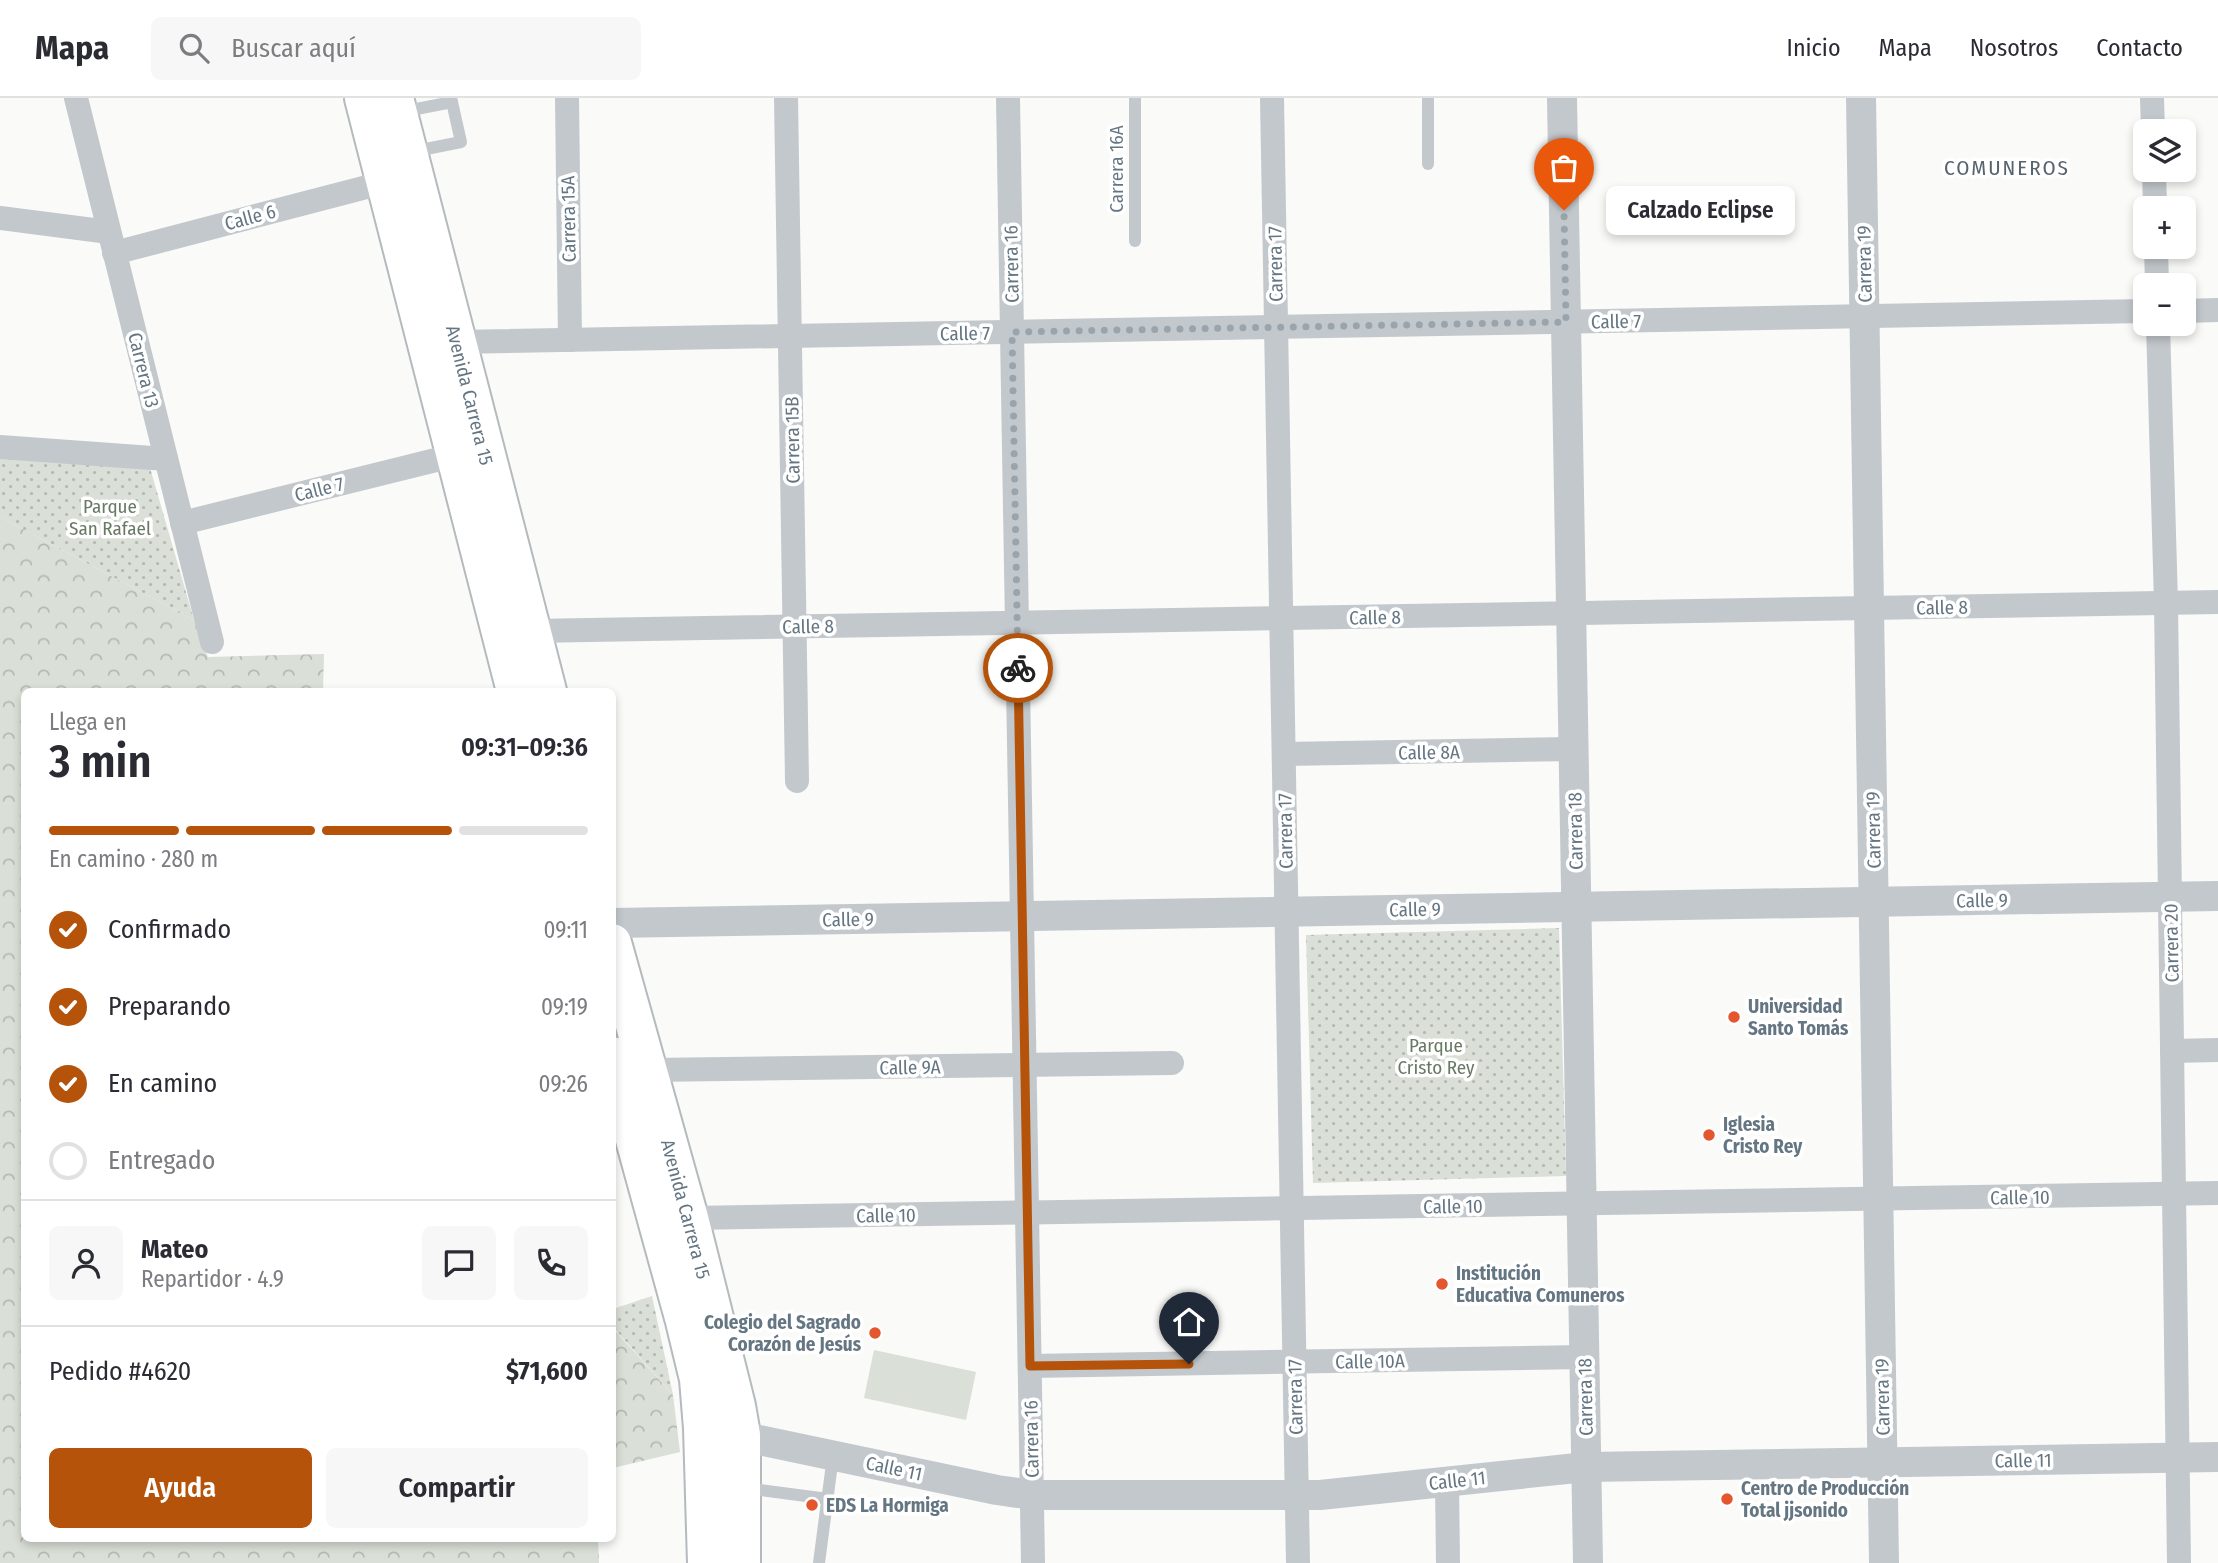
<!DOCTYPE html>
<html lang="es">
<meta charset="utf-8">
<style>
:root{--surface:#fff;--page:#f7f7f7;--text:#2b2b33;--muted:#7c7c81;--line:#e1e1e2;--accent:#b45309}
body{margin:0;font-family:"Fira Sans Condensed",sans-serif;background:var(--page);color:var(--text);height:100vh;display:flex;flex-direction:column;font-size:26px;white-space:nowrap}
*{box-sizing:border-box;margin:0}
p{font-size:23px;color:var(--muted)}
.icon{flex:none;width:38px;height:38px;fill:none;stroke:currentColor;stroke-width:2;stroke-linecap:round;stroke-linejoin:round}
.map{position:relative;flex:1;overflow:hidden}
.drawer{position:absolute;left:21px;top:590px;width:595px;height:854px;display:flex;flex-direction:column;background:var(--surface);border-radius:10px;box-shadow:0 4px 10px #0003}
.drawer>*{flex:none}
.fabs{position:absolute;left:2133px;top:21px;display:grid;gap:14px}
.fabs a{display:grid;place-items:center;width:63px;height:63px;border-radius:10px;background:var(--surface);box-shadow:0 4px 10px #0003;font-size:35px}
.pin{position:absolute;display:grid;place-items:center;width:60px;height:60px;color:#fff;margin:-72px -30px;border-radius:50% 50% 50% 0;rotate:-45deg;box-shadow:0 0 7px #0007}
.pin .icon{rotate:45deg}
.courier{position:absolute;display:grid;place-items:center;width:70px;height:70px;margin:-35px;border:5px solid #b45309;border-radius:50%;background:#fff;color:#222;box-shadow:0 2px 9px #0007}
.bubble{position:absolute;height:49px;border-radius:10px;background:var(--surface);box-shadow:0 4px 10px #0003;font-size:23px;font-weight:600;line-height:49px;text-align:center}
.summary em{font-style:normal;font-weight:600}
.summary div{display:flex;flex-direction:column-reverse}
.summary{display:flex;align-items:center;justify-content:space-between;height:119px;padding:0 28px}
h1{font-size:46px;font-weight:600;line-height:52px}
.bar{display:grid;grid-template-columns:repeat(4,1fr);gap:10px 7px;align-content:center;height:84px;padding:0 28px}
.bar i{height:9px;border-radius:5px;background:var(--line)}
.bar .active{background:var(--accent)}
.bar p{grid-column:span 4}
.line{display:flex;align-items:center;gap:18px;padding:0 28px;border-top:2px solid var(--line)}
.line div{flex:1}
.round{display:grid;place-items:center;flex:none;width:74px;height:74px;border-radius:10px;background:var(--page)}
ol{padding:0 28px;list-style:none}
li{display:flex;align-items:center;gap:21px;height:77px}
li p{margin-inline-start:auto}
li .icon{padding:7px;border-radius:50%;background:var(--accent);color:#fff;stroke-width:4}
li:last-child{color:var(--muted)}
li i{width:38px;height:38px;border:4px solid var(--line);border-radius:50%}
.button{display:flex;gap:14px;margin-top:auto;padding:14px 28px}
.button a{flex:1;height:80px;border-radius:10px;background:var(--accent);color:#fff;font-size:28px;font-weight:600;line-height:80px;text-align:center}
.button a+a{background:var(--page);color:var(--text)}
header{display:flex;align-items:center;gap:42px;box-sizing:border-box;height:98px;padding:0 35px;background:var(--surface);border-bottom:2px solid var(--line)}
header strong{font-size:33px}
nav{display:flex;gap:38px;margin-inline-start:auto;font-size:24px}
.search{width:490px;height:63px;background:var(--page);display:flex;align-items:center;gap:18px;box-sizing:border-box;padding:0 24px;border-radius:10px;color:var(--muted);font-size:26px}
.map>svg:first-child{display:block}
.green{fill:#dadfd7}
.forest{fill:url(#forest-crowns)}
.park{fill:url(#park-dots)}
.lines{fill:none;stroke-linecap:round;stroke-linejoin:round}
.primary-casing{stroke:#b5babe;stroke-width:42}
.service{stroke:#c3c8cc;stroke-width:12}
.minor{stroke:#c3c8cc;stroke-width:24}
.tertiary{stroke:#c3c8cc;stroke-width:30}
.primary{stroke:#fff;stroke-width:38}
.done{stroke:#99a4ac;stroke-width:7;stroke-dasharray:0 12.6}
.route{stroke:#b45309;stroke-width:9}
.poi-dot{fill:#e4572e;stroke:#fff;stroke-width:2.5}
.labels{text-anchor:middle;stroke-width:7;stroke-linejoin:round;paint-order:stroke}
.street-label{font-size:19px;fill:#657683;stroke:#fff}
.park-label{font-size:19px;fill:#687a64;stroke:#fff}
.poi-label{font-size:19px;font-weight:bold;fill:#657683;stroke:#fff;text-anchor:start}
.neighbourhood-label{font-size:21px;letter-spacing:2px;fill:#57646e;stroke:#fff}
</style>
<header>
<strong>Mapa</strong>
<div class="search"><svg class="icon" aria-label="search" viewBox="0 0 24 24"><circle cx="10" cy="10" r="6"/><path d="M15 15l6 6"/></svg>Buscar aquí</div>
<nav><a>Inicio</a><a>Mapa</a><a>Nosotros</a><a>Contacto</a></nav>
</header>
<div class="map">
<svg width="2218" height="1465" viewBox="0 0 2218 1465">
<defs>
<pattern id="forest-crowns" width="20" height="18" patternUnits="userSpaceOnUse" patternTransform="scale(1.75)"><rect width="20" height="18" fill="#dadfd7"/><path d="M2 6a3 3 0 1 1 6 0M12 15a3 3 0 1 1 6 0" fill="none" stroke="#b4b9b4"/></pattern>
<pattern id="park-dots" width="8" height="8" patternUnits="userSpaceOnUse" patternTransform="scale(1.75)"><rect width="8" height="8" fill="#dadfd7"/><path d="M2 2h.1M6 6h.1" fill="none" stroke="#b4b9b4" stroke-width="1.8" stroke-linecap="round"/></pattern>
</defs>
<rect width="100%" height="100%" fill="#fafaf8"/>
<path class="green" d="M874,1252L976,1274L966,1322L864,1300Z"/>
<g class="forest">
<path d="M0,419L194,522L208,559L324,556L323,593H24V1440H598L599,1465H0Z"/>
<path d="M612,1229L673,1297L680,1354L613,1370Z"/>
</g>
<g class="park">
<path d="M0,357L150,370L194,522L0,419Z"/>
<path d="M1559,830L1566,1078L1313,1085L1306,837Z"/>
<path d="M652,1198L673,1297L613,1229V1211Z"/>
</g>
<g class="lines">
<defs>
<g id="primary">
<path d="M364,0L516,593"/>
<path d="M394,0L547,593"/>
<path d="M612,845L689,1120L736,1308L741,1337V1465"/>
<path d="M612,958L685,1223L699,1281L703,1330L707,1465"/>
</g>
</defs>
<use href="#primary" class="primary-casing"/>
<g class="service">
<path d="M1135,0V143"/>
<path d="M1428,0V66"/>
<path d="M401,14L452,4L451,0"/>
<path d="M411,54L461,44L452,4"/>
<path d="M745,1390L828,1401"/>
<path d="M819,1465L833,1358"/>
</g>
<g class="minor">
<path d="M76,0L212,544"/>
<path d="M567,0L570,242"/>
<path d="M786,0L797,683"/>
<path d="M1008,0L1033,1465"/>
<path d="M1272,0L1298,1465"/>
<path d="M2152,0L2153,33"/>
<path d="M2154,72L2155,110"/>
<path d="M0,120L109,134"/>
<path d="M2156,149L2157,187"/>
<path d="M114,155L386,84"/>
<path d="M2184,213L2218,212"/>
<path d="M2158,226L2166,505L2179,1465"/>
<path d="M457,244L2146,213"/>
<path d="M0,349L166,361"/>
<path d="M182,425L456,357"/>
<path d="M531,533L2218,504"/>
<path d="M1284,656L1573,651"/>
<path d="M2172,953L2218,952"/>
<path d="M649,972L1172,965"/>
<path d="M689,1120L2218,1095"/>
<path d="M1030,1268L1584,1259"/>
<path d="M1447,1384L1448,1465"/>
</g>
<g class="tertiary">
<path d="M1562,0L1588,1465"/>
<path d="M1861,0L1884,1465"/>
<path d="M612,825L2218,798"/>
<path d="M721,1334L997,1392L1032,1397H1320L1586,1369L2218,1359"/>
</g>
<use href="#primary" class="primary"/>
</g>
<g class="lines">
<path class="done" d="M1018,570L1012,234L1566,224L1564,112"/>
<path class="route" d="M1018,570L1030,1268L1189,1266"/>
</g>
<g class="poi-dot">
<circle cx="1734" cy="919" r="7"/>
<circle cx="1709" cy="1037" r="7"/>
<circle cx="1442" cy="1186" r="7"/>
<circle cx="875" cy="1235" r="7"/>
<circle cx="1727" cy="1401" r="7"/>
<circle cx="812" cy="1407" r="7"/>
</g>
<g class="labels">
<g class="street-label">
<text transform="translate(1116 71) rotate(-90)" y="7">Carrera 16A</text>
<text transform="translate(250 119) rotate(-15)" y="7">Calle 6</text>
<text transform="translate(568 121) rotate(-91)" y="7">Carrera 15A</text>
<text transform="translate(1011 166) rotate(-91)" y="7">Carrera 16</text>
<text transform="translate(1275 166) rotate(-91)" y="7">Carrera 17</text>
<text transform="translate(1864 166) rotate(-91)" y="7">Carrera 19</text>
<text transform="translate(1616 223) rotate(-1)" y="7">Calle 7</text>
<text transform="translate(965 235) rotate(-1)" y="7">Calle 7</text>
<text transform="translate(144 272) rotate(76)" y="7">Carrera 13</text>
<text transform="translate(470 297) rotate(76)" y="7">Avenida Carrera 15</text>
<text transform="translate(792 342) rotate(-91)" y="7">Carrera 15B</text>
<text transform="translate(319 391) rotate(-14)" y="7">Calle 7</text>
<text transform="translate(1942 509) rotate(-1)" y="7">Calle 8</text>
<text transform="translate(1375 519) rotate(-1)" y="7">Calle 8</text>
<text transform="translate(808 528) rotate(-1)" y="7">Calle 8</text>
<text transform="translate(1429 654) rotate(-1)" y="7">Calle 8A</text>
<text transform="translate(1873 732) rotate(-91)" y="7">Carrera 19</text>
<text transform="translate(1285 733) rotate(-91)" y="7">Carrera 17</text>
<text transform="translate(1575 733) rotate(-91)" y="7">Carrera 18</text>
<text transform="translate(1982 802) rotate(-1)" y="7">Calle 9</text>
<text transform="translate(1415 811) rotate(-1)" y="7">Calle 9</text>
<text transform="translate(848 821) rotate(-1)" y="7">Calle 9</text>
<text transform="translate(2171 845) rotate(-91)" y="7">Carrera 20</text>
<text transform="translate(910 969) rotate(-1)" y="7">Calle 9A</text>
<text transform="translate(2020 1099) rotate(-1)" y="7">Calle 10</text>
<text transform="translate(1453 1108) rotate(-1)" y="7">Calle 10</text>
<text transform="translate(686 1111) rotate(75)" y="7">Avenida Carrera 15</text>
<text transform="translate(886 1117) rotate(-1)" y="7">Calle 10</text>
<text transform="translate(1370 1263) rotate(-1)" y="7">Calle 10A</text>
<text transform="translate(1295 1299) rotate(-91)" y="7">Carrera 17</text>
<text transform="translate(1585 1299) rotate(-91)" y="7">Carrera 18</text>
<text transform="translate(1882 1299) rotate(-91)" y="7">Carrera 19</text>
<text transform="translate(1031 1341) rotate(-91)" y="7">Carrera 16</text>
<text transform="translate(2023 1362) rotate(-1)" y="7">Calle 11</text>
<text transform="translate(894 1370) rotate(12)" y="7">Calle 11</text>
<text transform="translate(1457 1382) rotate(-6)" y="7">Calle 11</text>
</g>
<g class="park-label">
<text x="110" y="415">Parque<tspan x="110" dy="22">San Rafael</tspan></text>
<text x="1436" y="954">Parque<tspan x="1436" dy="22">Cristo Rey</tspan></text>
</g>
<g class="poi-label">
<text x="1748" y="915">Universidad<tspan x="1748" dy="22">Santo Tomás</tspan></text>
<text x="1723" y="1033">Iglesia<tspan x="1723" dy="22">Cristo Rey</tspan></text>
<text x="1456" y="1182">Institución<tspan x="1456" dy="22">Educativa Comuneros</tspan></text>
<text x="861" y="1231" text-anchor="end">Colegio del Sagrado<tspan x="861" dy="22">Corazón de Jesús</tspan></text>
<text x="1741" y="1397">Centro de Producción<tspan x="1741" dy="22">Total jjsonido</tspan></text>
<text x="826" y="1414">EDS La Hormiga</text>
</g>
<g class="neighbourhood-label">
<text x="2007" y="77">COMUNEROS</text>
</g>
</g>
</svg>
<div class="fabs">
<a><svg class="icon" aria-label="layers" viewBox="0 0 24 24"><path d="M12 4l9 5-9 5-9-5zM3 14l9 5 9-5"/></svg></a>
<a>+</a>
<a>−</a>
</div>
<div class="pin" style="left:1564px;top:112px;background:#ea580c"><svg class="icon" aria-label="bag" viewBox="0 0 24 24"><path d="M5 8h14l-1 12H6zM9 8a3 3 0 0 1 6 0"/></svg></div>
<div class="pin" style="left:1189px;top:1266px;background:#1f2937"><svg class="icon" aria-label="home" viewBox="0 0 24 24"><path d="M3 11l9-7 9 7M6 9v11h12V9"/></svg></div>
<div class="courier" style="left:1018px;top:570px"><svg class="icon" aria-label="bike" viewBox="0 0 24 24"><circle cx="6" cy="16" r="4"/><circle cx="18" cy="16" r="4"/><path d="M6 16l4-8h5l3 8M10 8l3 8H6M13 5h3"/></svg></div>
<div class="bubble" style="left:1606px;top:88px;width:189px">Calzado Eclipse</div>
<section class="drawer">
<div class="summary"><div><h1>3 min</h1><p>Llega en</p></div><em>09:31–09:36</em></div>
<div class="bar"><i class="active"></i><i class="active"></i><i class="active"></i><i></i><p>En camino · 280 m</p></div>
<ol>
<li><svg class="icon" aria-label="check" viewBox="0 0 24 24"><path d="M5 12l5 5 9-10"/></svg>Confirmado<p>09:11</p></li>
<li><svg class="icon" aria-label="check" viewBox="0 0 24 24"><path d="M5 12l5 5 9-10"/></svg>Preparando<p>09:19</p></li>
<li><svg class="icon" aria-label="check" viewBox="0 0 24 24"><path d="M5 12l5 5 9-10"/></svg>En camino<p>09:26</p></li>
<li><i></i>Entregado</li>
</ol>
<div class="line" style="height:126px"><a class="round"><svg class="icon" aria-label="person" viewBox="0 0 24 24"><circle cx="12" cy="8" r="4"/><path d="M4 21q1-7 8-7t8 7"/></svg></a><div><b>Mateo</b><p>Repartidor · 4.9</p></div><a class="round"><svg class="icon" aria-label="chat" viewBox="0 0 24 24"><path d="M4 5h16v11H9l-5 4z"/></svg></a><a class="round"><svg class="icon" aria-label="phone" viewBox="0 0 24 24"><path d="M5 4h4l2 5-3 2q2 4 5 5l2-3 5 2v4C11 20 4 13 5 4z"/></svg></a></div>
<div class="line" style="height:91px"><div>Pedido #4620</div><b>$71,600</b></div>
<div class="button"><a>Ayuda</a><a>Compartir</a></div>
</section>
</div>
